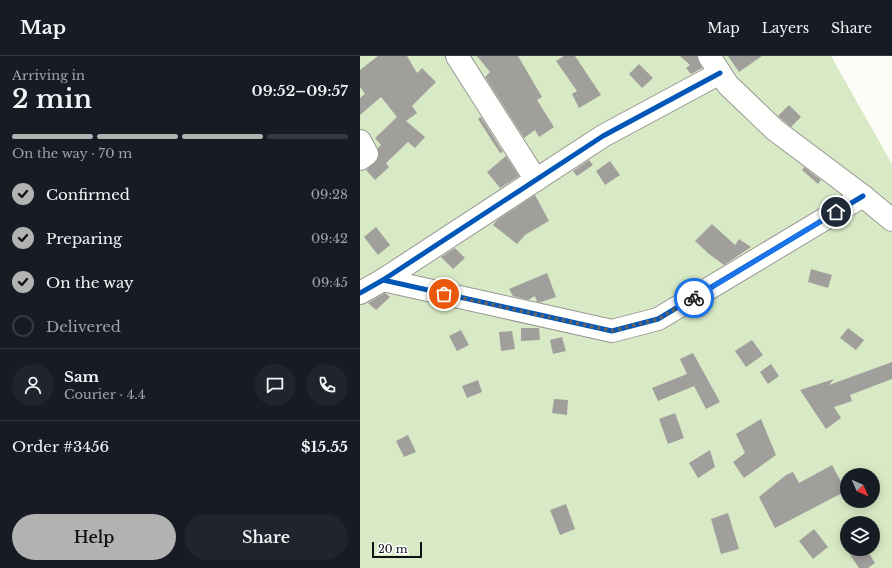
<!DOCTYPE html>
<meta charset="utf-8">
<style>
:root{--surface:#171b24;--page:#20242c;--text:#f1f3f6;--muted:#9ea1a6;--line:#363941;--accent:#b2b2b3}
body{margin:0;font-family:"Libre Baskerville",serif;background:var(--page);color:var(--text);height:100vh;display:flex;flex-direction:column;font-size:15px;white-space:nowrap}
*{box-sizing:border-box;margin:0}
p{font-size:13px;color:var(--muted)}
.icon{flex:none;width:22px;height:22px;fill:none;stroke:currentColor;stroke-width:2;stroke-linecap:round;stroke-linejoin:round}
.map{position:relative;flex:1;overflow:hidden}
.details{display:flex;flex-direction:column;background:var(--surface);width:360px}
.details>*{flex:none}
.needle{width:26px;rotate:135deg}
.controls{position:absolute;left:480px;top:412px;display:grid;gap:8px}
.controls a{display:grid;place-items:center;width:40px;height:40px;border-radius:50%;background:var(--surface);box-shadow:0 2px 10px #0003;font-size:20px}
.scale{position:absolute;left:12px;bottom:10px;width:50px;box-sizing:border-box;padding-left:4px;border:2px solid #111;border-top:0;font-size:11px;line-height:14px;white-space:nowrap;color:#111;-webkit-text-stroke:3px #fff;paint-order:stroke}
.pin{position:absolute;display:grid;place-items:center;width:34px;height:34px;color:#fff;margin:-17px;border:2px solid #fff;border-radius:50%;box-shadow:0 1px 4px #0007}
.courier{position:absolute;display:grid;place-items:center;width:40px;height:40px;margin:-20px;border:3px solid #1a73e8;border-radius:50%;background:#fff;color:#222;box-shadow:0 1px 5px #0007}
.overview em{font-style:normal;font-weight:600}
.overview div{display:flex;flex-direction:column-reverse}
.overview{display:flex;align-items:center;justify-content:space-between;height:68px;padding:0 12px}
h1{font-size:26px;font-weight:600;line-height:30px}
.bar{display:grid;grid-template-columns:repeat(4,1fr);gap:6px 4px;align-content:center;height:48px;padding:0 12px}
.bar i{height:5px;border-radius:3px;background:var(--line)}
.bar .selected{background:var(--accent)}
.bar p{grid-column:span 4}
.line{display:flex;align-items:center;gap:10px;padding:0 12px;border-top:1px solid var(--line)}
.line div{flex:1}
.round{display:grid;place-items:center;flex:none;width:42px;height:42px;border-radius:21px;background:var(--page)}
ol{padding:0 12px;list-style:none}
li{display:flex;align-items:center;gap:12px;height:44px}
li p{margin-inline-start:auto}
li .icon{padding:4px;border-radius:50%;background:var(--accent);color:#111;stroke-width:4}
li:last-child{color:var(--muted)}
li i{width:22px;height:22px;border:2px solid var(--line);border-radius:50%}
.cta{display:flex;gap:8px;margin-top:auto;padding:8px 12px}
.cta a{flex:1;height:46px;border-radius:24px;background:var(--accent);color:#111;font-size:16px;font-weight:600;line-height:46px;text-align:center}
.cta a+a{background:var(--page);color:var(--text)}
header{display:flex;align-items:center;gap:24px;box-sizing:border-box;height:56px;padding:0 20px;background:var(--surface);border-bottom:1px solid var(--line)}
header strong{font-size:19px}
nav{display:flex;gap:22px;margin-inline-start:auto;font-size:14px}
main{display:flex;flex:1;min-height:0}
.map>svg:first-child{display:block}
.forest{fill:#d8eac5;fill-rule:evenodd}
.building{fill:#a19f9c}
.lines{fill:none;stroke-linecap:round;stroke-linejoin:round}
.minor-casing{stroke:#979795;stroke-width:24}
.minor{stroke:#fffffe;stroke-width:22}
.cycleway-casing{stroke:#fff;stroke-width:8}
.cycleway{stroke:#0057b8;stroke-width:5}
.done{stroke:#646362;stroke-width:4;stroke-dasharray:0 7.2}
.route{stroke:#1a73e8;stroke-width:5}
</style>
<header>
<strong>Map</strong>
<nav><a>Map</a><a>Layers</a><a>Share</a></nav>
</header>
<main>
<section class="details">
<div class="overview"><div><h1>2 min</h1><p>Arriving in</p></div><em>09:52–09:57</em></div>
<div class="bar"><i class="selected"></i><i class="selected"></i><i class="selected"></i><i></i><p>On the way · 70 m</p></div>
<ol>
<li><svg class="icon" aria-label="check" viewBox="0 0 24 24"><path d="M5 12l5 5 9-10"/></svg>Confirmed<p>09:28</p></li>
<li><svg class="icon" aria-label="check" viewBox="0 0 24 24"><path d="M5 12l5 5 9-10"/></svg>Preparing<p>09:42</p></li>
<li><svg class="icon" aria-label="check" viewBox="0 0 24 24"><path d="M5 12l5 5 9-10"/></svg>On the way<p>09:45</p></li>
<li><i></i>Delivered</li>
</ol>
<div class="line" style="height:72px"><a class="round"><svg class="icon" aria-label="person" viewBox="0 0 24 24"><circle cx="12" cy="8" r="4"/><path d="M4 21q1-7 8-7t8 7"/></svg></a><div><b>Sam</b><p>Courier · 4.4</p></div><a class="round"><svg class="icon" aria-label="chat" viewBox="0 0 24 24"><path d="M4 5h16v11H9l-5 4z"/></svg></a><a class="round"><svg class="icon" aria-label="phone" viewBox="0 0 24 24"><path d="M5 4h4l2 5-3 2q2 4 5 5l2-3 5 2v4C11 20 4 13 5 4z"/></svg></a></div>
<div class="line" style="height:52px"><div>Order #3456</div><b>$15.55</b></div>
<div class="cta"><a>Help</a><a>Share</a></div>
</section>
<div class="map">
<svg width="532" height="512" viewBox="0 0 532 512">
<rect width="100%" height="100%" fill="#fdfcf7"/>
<path class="forest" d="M0,0H471L532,108V512H0ZM487,419H513V445H487ZM487,467H513V493H487Z"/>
<g class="building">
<path d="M18,0H47L57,17L62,12L76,26L52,50L57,57L46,65L65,81L55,92L48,86L26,107L29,111L15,124L6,114L18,103V92L21,89L15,82L37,61L21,41L0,59V42L5,38L0,31V14Z"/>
<path d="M117,0H158L182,41L177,44L194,71L179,81L175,74L164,82L125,21L130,16Z"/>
<path d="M204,0H215L241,39L219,52L212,38L217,35L196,5Z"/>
<path d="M320,0H337L342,12L331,18L326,12L330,9Z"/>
<path d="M368,0H402L379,16Z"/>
<path d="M279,8L293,22L282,32L269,18Z"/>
<path d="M429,49L441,61L431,71L418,60Z"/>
<path d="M121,61L143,96L140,97L118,63Z"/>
<path d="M146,100L159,120L140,132L127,116Z"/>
<path d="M229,104L233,109L217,120L213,115Z"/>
<path d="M250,105L260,119L245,129L236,115Z"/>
<path d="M444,111L461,124L458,128L442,114Z"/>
<path d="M175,139L189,165L165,179L157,188L133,169L137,164Z"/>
<path d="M352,168L375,189L379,183L391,191L364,209L349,198L335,185Z"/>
<path d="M16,171L30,189L18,199L4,181Z"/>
<path d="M95,192L105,202L93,213L81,201Z"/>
<path d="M451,213L472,219L468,232L448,226Z"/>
<path d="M187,217L196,241L181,246H177L175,240L168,244L153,240L149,233Z"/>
<path d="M25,237L30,241L16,254L8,247Z"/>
<path d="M161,272H179L180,284L161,285Z"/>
<path d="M488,272L504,284L496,294L480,282Z"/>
<path d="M101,274L109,289L97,295L89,280Z"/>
<path d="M152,275L155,293L141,295L139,276Z"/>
<path d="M202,281L206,295L193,298L190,284Z"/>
<path d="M392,284L403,299L386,311L375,295Z"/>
<path d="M333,297L360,346L346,353L334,330L298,345L292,332L327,318L320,303Z"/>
<path d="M532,306V323L490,339L492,345L474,351L481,362L466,373L440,334L474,323L469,329Z"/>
<path d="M411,308L419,320L408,328L400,316Z"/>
<path d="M118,324L122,336L107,342L102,330Z"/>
<path d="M194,343L208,344L207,359L192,357Z"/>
<path d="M315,357L324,382L308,388L299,363Z"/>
<path d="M401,363L416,399L384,422L373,406L385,397L376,378Z"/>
<path d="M48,379L56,396L44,401L36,385Z"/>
<path d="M350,394L355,411L338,422L329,407Z"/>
<path d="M472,409L486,435L415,472L399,441L426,419L433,416L439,427Z"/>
<path d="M206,448L215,473L200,479L190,454Z"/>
<path d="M368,457L379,493L361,498L351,463Z"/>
<path d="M454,473L468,491L453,503L439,485Z"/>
<path d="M486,493H506L515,507L508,512H499Z"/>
</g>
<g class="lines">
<defs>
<g id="minor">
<path d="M97,0L176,124"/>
<path d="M349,0L368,29L415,74L503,140L532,164"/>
<path d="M0,85L7,98L0,103"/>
<path d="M23,224L243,80L360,17"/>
<path d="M0,237L23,224L252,275L298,263L503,140"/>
</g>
</defs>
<use href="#minor" class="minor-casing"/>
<use href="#minor" class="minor"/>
<defs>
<g id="cycleway">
<path d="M23,224L243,80L360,17"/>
<path d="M0,237L23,224L252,275L298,263L503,140"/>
</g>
</defs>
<use href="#cycleway" class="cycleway-casing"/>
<use href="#cycleway" class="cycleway"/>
</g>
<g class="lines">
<path class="done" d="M84,238L252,275L298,263L334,242"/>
<path class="route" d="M334,242L476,156"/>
</g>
</svg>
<div class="controls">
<a><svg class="needle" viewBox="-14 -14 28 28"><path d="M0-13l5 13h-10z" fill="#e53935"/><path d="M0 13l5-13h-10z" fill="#9ea1a6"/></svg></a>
<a><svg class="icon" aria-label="layers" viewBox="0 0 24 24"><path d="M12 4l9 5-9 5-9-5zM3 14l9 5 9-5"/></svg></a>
</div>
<div class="scale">20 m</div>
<div class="pin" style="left:84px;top:238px;background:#ea580c"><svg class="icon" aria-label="bag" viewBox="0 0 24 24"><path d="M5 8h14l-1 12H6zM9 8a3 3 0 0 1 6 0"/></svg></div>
<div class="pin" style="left:476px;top:156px;background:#1f2937"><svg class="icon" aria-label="home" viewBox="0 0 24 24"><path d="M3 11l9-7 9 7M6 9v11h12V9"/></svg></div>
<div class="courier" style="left:334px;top:242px"><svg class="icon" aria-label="bike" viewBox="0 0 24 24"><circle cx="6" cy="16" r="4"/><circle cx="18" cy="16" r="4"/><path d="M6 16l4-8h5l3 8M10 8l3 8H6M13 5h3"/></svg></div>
</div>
</main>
